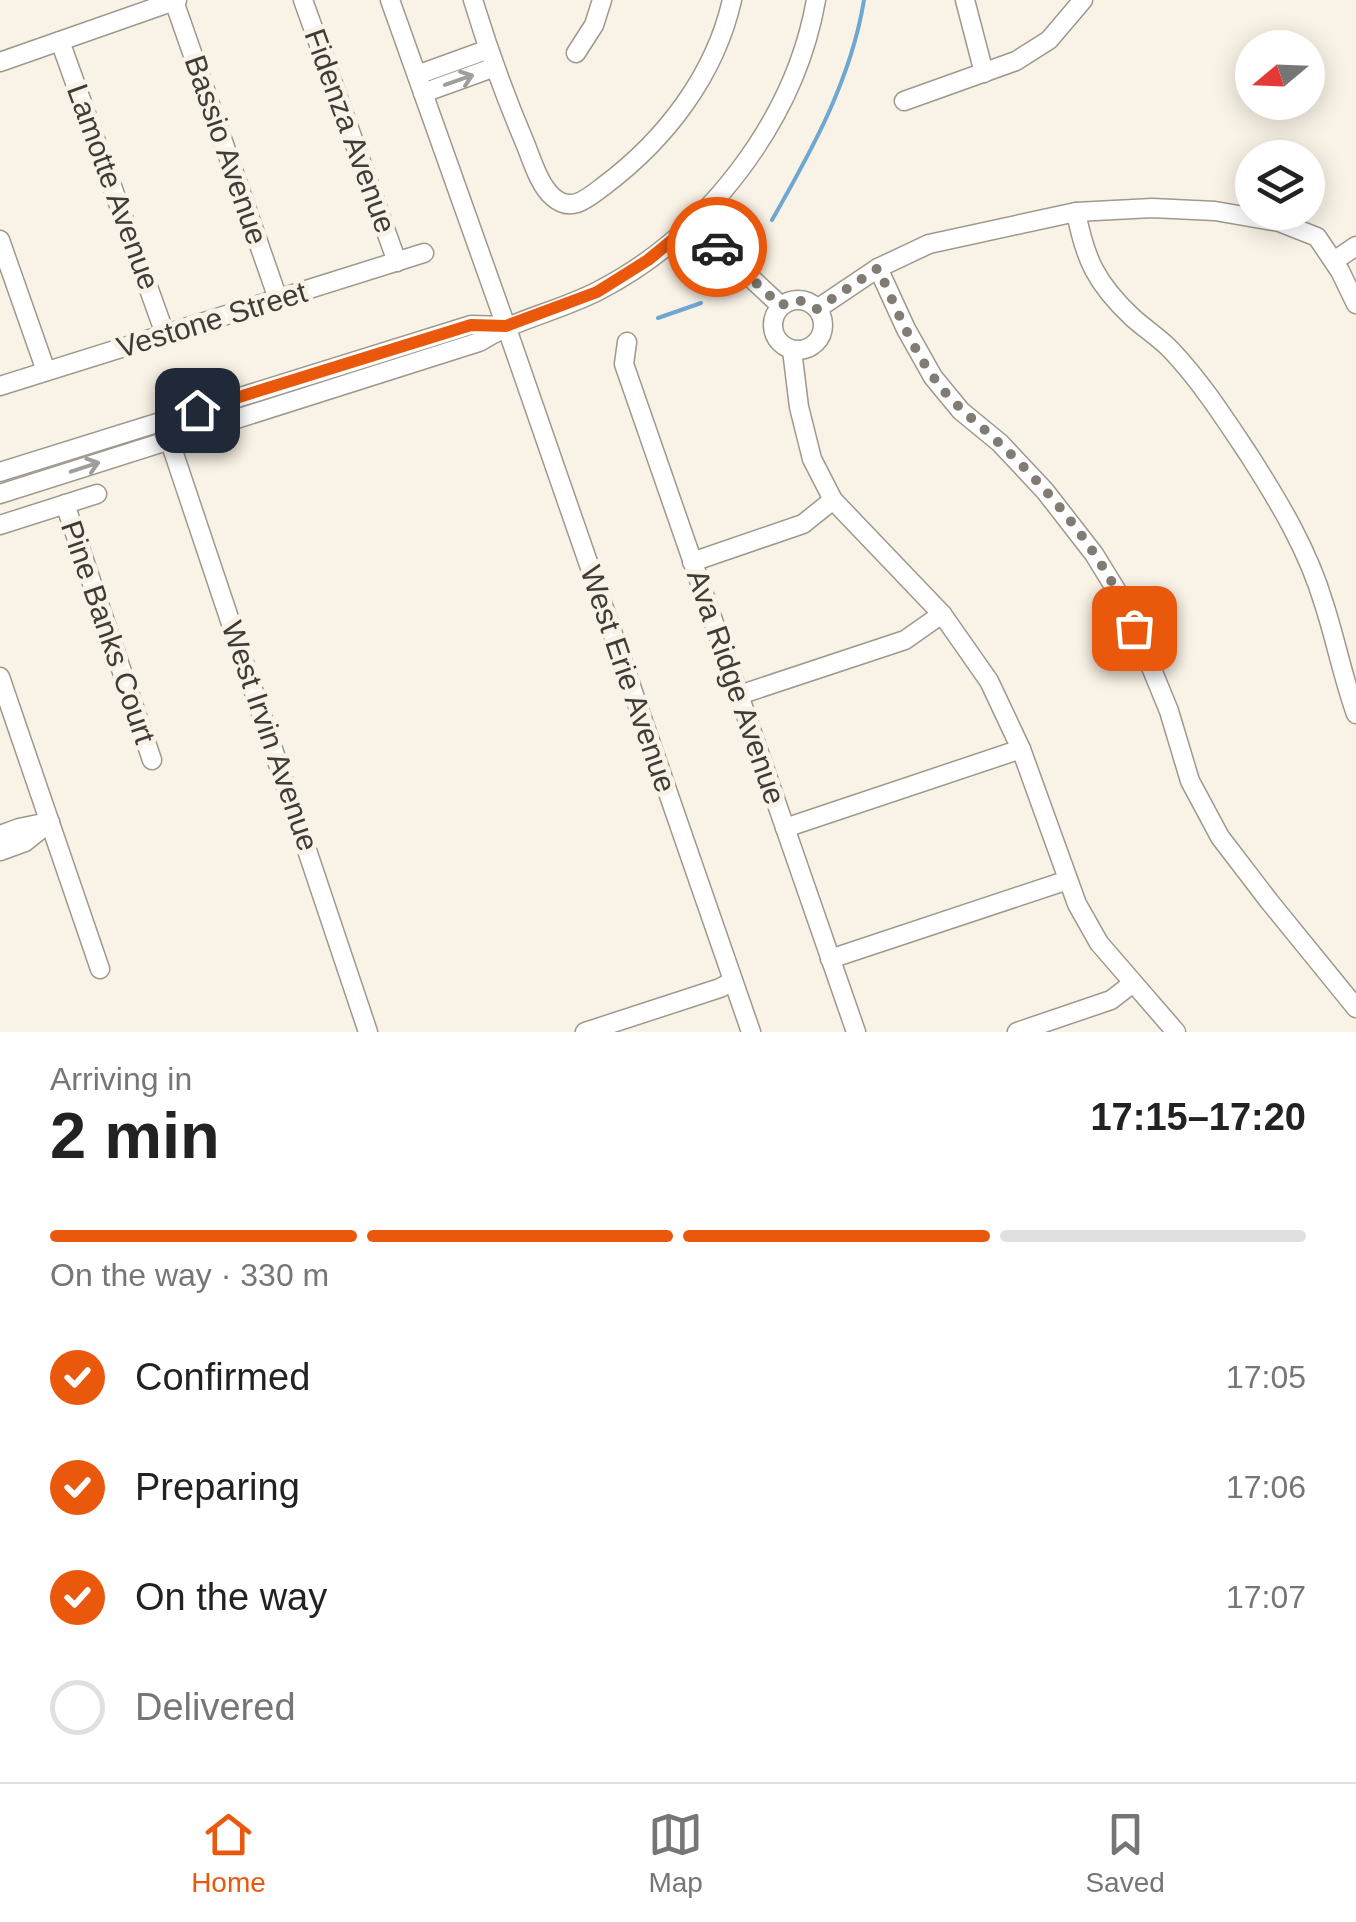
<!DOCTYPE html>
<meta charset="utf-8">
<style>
:root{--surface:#fff;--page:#f2f2f2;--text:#222;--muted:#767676;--line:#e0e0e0;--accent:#ea580c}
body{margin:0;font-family:Helvetica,sans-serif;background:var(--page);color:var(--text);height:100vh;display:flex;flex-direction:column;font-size:38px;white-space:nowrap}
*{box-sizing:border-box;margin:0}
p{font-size:32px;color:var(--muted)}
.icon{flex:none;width:55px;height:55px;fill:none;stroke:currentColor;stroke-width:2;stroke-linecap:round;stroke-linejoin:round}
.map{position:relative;height:1032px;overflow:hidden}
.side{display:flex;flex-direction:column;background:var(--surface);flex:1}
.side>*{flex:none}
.needle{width:65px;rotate:251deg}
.fabs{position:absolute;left:1235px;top:30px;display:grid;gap:20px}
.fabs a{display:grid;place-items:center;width:90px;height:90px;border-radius:50%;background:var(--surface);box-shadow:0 5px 25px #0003;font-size:50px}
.pin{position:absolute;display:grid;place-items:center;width:85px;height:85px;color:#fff;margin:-42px;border-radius:20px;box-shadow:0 5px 15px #0006}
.courier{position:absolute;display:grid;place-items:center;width:100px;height:100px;margin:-50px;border:8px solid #ea580c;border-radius:50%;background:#fff;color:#222;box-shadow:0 2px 12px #0007}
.overview em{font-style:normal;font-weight:800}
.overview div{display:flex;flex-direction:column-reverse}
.overview{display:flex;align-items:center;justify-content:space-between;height:170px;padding:0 50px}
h1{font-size:65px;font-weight:800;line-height:75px}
.bar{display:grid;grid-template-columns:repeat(4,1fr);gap:15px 10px;align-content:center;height:120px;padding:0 50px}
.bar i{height:12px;border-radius:8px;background:var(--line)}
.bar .current{background:var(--accent)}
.bar p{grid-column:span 4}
ol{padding:0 50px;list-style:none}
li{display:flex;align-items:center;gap:30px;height:110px}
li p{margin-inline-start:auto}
li .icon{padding:10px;border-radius:50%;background:var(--accent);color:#fff;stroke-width:4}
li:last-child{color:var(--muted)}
li i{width:55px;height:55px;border:5px solid var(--line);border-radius:50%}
.dock{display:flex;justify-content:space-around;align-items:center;height:140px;border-top:2px solid var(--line);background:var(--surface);font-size:28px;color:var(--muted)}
.dock a{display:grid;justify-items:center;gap:5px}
.dock .current{color:var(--accent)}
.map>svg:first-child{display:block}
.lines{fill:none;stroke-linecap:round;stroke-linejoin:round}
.stream{stroke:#6ea7d1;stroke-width:4}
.minor-casing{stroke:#9f988d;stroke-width:21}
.minor{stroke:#fff;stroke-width:18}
.oneway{stroke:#9f9e9b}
.done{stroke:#807c74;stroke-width:10;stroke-dasharray:0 18}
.route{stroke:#ea580c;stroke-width:12}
.labels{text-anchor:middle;stroke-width:10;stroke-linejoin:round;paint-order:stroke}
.street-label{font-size:30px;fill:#3f3c37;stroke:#f9f2e6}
</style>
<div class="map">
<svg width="1356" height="1032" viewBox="0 0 1356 1032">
<rect width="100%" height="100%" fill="#f9f2e6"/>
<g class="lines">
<g class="stream">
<path d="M772,220C812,150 851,80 864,0"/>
<path d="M658,318L701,303"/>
</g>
<defs>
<g id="minor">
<path d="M303,0L397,262"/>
<path d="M390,0L512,343L751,1032"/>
<path d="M473,0C488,49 505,96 525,143C532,160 539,185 553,197C572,214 589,197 605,185C666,139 715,75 732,0"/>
<path d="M965,0L984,73"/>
<path d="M174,1L278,299"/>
<path d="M60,41L165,334"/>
<path d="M576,53L594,25L602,0"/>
<path d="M0,62L177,0"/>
<path d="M417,75L489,49"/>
<path d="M423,93L495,67"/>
<path d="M904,101L1016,61L1049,40L1083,0"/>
<path d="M1076,212C1085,259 1096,283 1132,317C1145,329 1160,338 1172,351C1202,383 1225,419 1249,455C1279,502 1308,550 1324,604C1336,641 1343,678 1356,714"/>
<path d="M692,223L781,306"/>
<path d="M0,240L46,371"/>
<path d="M1334,261L1356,246"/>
<path d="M878,268L906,329L933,377L961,411L1000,443L1045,491L1094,554L1126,606L1169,711L1190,781L1220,837L1269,901L1356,1008"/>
<circle cx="798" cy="325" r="25"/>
<path d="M817,309L878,268L929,244L1076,212L1152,208L1215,211L1279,222L1317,237L1340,271L1356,304"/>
<path d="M627,342L624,364L856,1032"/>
<path d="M792,350L799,407L812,459L833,500L942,614L989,681L1021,749L1077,904L1099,943L1176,1032"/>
<path d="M0,386L424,253"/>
<path d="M163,421L368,1032"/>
<path d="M0,472L471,325L506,326"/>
<path d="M0,494L479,342C516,319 559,311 598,291C707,235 795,120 816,0"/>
<path d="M65,504L152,760"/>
<path d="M0,525L97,494"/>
<path d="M692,562L803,524L833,500"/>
<path d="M0,677L100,969"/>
<path d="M739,695L905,640L942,614"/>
<path d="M785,828L1021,749"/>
<path d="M0,835L19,828L48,822"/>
<path d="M0,851L25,842L50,822"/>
<path d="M830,959L1068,880"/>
<path d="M585,1032L720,988L733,981"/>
<path d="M1017,1032L1111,1000L1133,983"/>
</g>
</defs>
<use href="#minor" class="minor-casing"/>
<use href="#minor" class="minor"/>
</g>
<defs><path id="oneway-shaft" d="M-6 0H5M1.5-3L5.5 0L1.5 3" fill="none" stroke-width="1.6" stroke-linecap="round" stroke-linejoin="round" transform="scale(2.5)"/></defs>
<g class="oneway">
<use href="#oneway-shaft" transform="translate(459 80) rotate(-19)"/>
<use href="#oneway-shaft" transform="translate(85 467) rotate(-18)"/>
</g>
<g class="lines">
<path class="done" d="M717,247L781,306C794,297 804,300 817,309L878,268C895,305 910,345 934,378C952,404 976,421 999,443C1051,491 1108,561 1134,628"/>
<path class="route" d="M197,410L471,325L506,326L597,292L648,260L692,224L717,247"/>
</g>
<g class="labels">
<g class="street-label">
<text transform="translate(350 131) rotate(70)" y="10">Fidenza Avenue</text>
<text transform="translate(226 150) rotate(71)" y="10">Bassio Avenue</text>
<text transform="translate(113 187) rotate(70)" y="10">Lamotte Avenue</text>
<text transform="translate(212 320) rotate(-17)" y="10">Vestone Street</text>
<text transform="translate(108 632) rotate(71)" y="10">Pine Banks Court</text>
<text transform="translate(628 679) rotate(71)" y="10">West Erie Avenue</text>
<text transform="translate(736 687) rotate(71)" y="10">Ava Ridge Avenue</text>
<text transform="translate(270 736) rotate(71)" y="10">West Irvin Avenue</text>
</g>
</g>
</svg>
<div class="fabs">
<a><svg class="needle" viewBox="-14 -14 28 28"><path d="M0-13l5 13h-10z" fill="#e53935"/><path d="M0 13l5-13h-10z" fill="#767676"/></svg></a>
<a><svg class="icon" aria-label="layers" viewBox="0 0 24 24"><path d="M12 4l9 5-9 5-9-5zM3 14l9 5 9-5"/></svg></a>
</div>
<div class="pin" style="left:1134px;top:628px;background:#ea580c"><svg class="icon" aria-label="bag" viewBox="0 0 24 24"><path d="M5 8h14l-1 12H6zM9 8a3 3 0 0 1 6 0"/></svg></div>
<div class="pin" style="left:197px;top:410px;background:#1f2937"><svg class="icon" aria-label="home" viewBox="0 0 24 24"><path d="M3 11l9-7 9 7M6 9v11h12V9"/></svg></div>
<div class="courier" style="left:717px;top:247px"><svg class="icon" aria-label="car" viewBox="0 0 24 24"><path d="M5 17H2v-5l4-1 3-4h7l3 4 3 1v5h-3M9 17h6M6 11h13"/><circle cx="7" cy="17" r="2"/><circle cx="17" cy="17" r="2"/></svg></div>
</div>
<section class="side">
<div class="overview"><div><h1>2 min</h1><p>Arriving in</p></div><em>17:15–17:20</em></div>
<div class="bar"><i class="current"></i><i class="current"></i><i class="current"></i><i></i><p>On the way · 330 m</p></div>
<ol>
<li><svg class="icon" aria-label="check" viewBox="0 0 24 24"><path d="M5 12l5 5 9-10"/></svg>Confirmed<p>17:05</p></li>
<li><svg class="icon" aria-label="check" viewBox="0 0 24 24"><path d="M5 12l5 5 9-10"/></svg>Preparing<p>17:06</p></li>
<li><svg class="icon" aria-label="check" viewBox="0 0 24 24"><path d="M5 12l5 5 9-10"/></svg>On the way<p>17:07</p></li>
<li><i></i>Delivered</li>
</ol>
</section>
<nav class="dock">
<a class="current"><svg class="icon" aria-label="home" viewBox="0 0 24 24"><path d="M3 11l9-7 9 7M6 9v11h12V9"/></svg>Home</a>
<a><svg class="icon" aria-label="map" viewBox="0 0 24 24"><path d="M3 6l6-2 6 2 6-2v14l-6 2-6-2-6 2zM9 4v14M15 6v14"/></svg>Map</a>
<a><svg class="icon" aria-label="saved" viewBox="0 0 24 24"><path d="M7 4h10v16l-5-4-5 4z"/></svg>Saved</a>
</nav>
